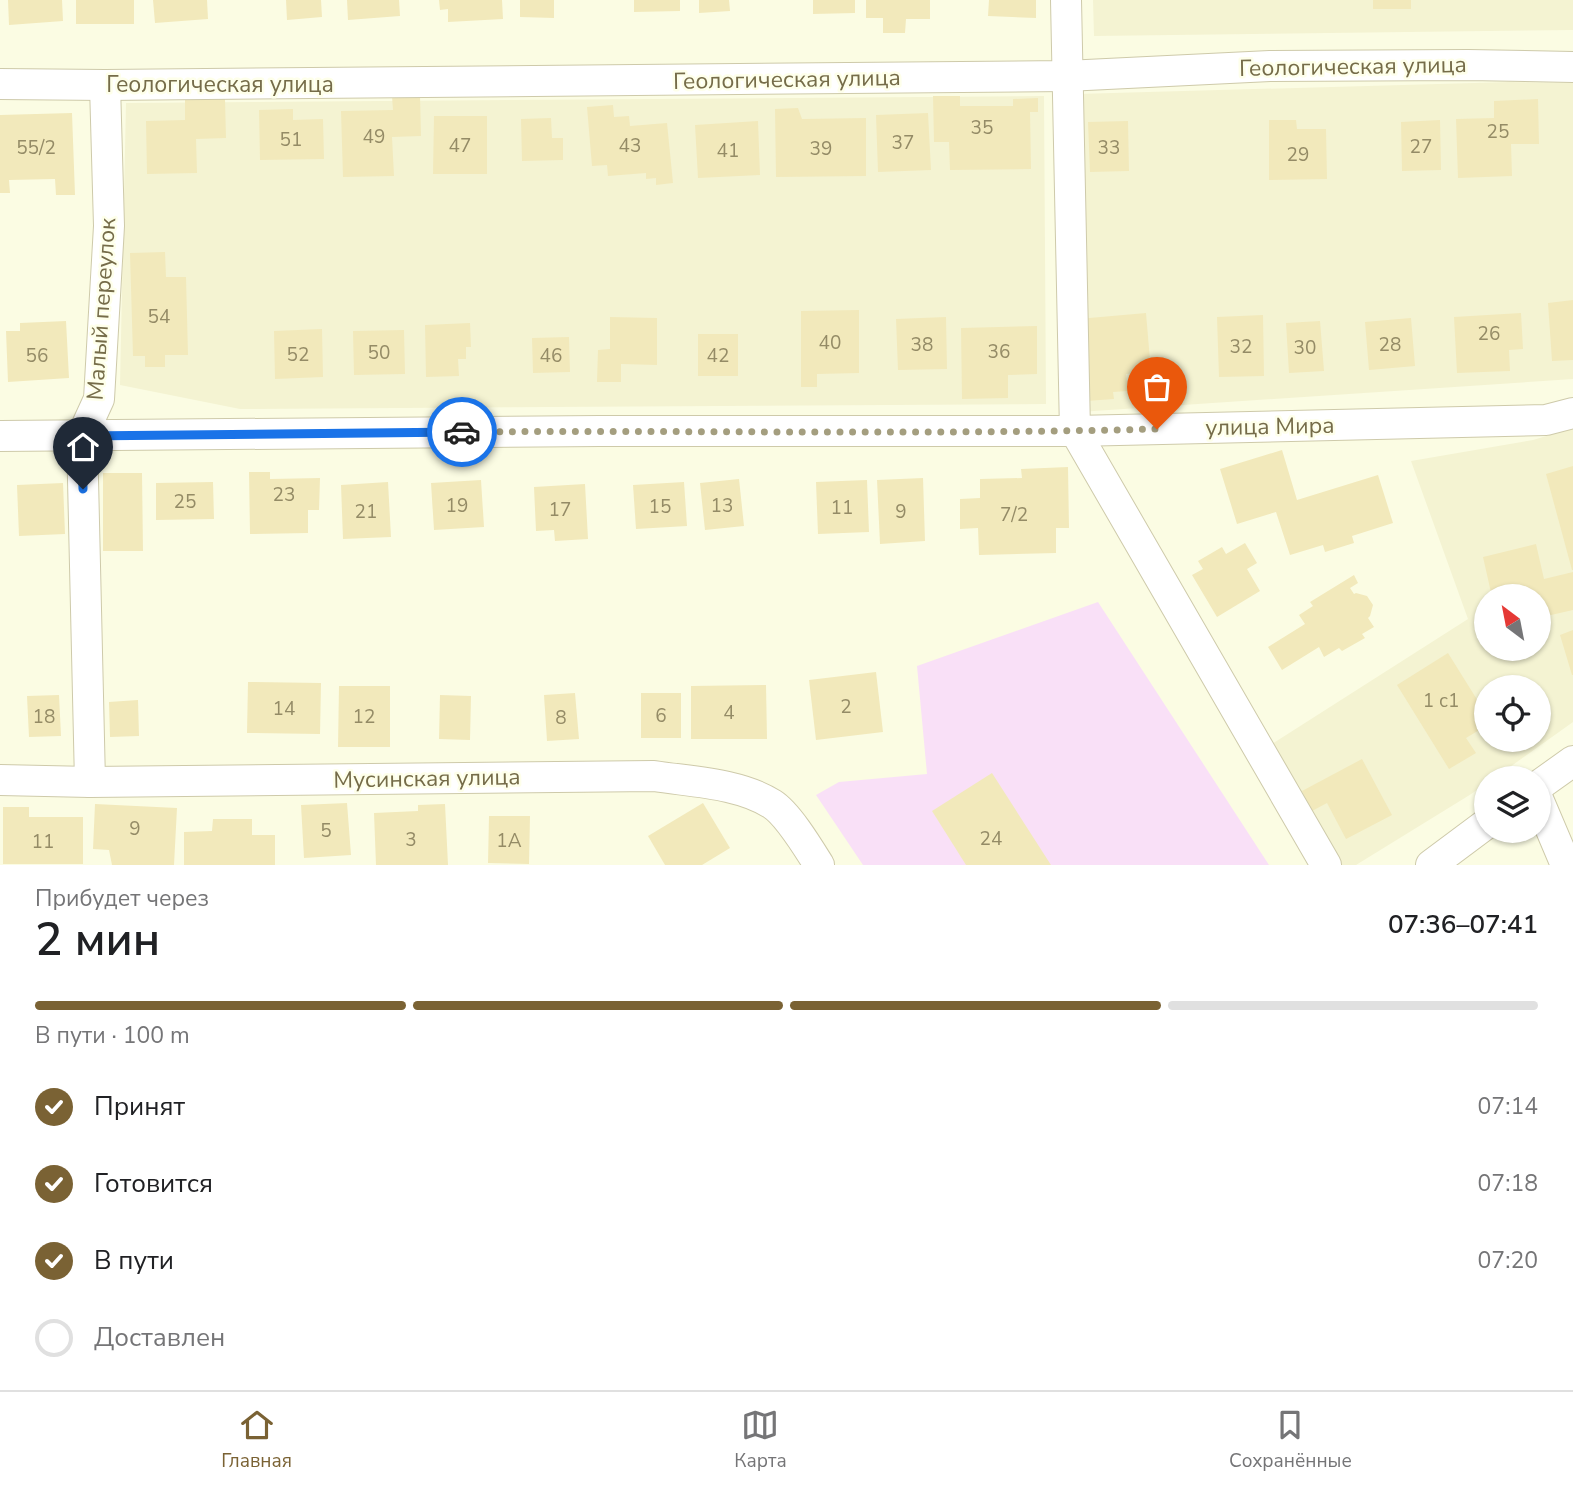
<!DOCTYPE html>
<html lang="ru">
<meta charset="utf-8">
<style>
:root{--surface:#fff;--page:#f6f6f6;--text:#202124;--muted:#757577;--line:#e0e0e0;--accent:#7a6234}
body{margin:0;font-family:"Nunito Sans",sans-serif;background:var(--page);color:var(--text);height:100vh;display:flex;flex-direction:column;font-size:26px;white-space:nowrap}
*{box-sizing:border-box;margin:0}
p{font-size:23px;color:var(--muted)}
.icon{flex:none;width:38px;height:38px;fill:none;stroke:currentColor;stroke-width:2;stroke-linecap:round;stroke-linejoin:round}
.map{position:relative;height:865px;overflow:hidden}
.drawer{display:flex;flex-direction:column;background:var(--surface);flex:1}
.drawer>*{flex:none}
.needle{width:46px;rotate:328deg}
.controls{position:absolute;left:1474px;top:584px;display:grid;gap:14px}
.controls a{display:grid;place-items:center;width:77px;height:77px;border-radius:50%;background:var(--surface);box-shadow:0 2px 5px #0004;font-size:35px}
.pin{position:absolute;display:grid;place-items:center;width:60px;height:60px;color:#fff;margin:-72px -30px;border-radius:50% 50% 50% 0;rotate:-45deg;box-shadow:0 0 7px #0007}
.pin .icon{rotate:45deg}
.courier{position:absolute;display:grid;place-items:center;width:70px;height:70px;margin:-35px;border:5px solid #1a73e8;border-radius:50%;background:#fff;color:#222;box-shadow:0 2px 9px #0007}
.head em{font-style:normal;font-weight:600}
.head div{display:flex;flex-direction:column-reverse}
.head{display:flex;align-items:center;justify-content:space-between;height:119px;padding:0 35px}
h1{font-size:46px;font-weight:600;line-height:52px}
.bar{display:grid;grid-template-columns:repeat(4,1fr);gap:10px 7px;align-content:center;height:84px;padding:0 35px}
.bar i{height:9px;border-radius:5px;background:var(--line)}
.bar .current{background:var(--accent)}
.bar p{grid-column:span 4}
ol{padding:0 35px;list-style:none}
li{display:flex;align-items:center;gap:21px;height:77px}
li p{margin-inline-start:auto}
li .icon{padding:7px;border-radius:50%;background:var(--accent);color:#fff;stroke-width:4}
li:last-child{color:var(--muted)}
li i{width:38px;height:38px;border:4px solid var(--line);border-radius:50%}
.dock{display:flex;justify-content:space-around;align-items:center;height:98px;border-top:2px solid var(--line);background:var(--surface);font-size:19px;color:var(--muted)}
.dock a{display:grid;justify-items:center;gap:4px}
.dock .current{color:var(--accent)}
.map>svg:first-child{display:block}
.residential{fill:#f4f3d2;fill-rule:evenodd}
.education{fill:#f9e0f7}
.building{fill:#f2e9bb}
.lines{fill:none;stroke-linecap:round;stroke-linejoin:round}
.street-casing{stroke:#cecaaa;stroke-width:32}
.street{stroke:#fff;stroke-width:30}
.done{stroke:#a49e7f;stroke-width:7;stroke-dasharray:0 12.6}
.route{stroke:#1a73e8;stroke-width:9}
.labels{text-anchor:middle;stroke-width:5;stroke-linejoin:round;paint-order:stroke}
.number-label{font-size:19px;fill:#948b66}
.street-label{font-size:23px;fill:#756c49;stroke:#feffea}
</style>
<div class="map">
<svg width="1573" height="865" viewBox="0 0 1573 865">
<rect width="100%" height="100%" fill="#fbfce3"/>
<g class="residential">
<path d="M1093,0H1573V30L1094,36Z"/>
<path d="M1509,82L1573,83V379L1079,412L1077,94Z"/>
<path d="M1044,96L1046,404L240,409L120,385L126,103Z"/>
<path d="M1573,428V722L1493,779H1486V784L1468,796L1356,865H1338L1269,746L1468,619L1411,461L1533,440ZM1486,597H1538V649H1486ZM1486,688H1538V740H1486Z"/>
</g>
<path class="education" d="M1098,602L1269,865H863L816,795L839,782L927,774L917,666Z"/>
<g class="building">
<path d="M8,0H62L63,21L9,25Z"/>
<rect x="76" y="0" width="58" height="24"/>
<path d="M153,0H207L208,19L155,23Z"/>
<path d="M286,0H321L322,17L287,20Z"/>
<path d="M347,0H399L400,16L348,20Z"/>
<path d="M439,0H502L503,19L448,22V9L440,10Z"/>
<path d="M520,0H554V18L520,17Z"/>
<path d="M634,0H680V11L634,12Z"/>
<path d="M699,0H729L730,11L699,13Z"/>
<path d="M813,0H855V13L813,14Z"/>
<path d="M866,0H930V19H906L905,33H883V18H866Z"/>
<path d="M989,0H1036V18L988,16Z"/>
<rect x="1373" y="0" width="38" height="9"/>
<path d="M420,95L421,136L392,137L394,176L343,177L341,111L393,110L392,96Z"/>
<path d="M933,96H960V106H1013V99L1038,98V112H1030L1031,169L950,170L949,142H934Z"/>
<path d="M185,99H225L226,138L196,139L197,173L147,174L146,121L185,120Z"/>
<path d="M1538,99L1539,144H1511L1512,176L1458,178L1456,119L1494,118V101Z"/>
<path d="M613,105L614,117L629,116L630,126L667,123L673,183L656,185V178L646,179V173L608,176L607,165L592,166L587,107Z"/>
<path d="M798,108L802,119L866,118V176L776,177L775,109Z"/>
<path d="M293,109V120L323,119L324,159L260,160L259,110Z"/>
<path d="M72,113L75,195H56L55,179L9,180L10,193H0V115Z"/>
<path d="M928,113L931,170L878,172L876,115Z"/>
<path d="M434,116H487V174H433Z"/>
<path d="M551,118L552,138H563V160L522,161L521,119Z"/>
<path d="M1269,120H1296L1297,129H1326L1327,179L1269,180Z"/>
<path d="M1440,120L1441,170L1402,171L1401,122Z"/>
<path d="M758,121L760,175L698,178L695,125Z"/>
<path d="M1128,121L1129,171L1090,172L1088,122Z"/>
<path d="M165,252L166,277H186L188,355H165V367H145V356H133L130,253Z"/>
<path d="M1573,300V360L1552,361L1548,303Z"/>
<path d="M859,310V373L817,374V387H801V311Z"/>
<path d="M1146,313L1151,372L1126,374L1128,391L1113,392L1114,399L1086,401L1078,319Z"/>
<path d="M1521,313L1523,349L1509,350L1510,371L1457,373L1454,317Z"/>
<path d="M1263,315L1264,376L1219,377L1217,317Z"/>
<path d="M610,317L657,318V365L621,364V382H597L598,350L610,349Z"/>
<path d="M946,317L947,369L898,370L896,319Z"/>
<path d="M1411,318L1415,366L1369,370L1365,322Z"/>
<path d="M66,321L69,378L8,382L6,331H20V323Z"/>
<path d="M1320,321L1324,371L1289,373L1286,323Z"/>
<path d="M470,323L471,347H466V359H458L459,376L426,377L425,325Z"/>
<path d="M1037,326V374L1008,375V398L962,399L961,328Z"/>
<path d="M322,329L323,377L275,379L274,331Z"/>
<path d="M404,330L405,374L354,375L353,331Z"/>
<rect x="698" y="334" width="40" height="42"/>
<path d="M569,337L570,372L533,373L532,338Z"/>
<path d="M1282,450L1297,500L1378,475L1393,523L1352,536L1354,543L1325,552L1323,545L1290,555L1276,512L1237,524L1220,469Z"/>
<path d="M1573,466V570H1572L1546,474Z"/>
<path d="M1068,467L1069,528H1056V553L979,555L978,528L960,529V499L980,498V479L1022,478L1021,469Z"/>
<path d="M249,472H270V479L320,478L319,510H308V533L250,534Z"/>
<path d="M103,473H142L143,551H103Z"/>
<path d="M923,478L925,541L880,544L877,480Z"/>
<path d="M739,479L744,526L705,530L700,483Z"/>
<path d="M481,480L484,527L434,530L431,483Z"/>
<path d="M867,480L869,532L818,534L816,482Z"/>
<path d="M213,482L214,519L156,520V483Z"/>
<path d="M388,482L391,537L343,539L341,485Z"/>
<path d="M684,482L687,526L636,529L633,485Z"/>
<path d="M63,483L65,534L19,536L17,485Z"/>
<path d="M585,484L588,539L555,541L554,530L536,531L534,487Z"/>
<path d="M1245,543L1257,563L1247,569L1260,591L1217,617L1192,575L1203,569L1198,561L1222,547L1226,554Z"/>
<path d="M1536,544L1544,579L1573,572V610L1538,618V597H1531L1530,593L1516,597H1492L1483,557Z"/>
<path d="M1354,575L1358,583L1350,588L1354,594L1356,593L1367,596L1373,605L1370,616L1368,618L1374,627L1362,634L1365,638L1342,651L1339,648L1324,657L1319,647L1282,670L1268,647L1305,624L1299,615L1313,606L1310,602Z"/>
<path d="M1573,630V675H1572L1560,635Z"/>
<path d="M1448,653L1486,714V726L1466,738L1476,753L1449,769L1397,685Z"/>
<path d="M876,672L883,732L816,740L809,680Z"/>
<path d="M248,682L321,683L320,734L247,733Z"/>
<path d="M766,685L767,739H691V686Z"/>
<path d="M339,686H390V747H338Z"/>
<path d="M575,693L579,739L547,741L544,695Z"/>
<rect x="641" y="693" width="40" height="45"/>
<path d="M59,695L61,736L29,737L27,696Z"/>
<path d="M440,695L471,696L470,740L439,739Z"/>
<path d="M138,700L139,736L110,737L109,702Z"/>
<path d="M1362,759L1392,815L1346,839L1327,803L1312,811L1302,791Z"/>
<path d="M992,773L1051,865H966L932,811Z"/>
<path d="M347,803L351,855L304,858L301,805Z"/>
<path d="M703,803L730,848L702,865H665L648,836Z"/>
<path d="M95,804L177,808L174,865H112L109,850L93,849Z"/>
<path d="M445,804L448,865H376L374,813L418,811V805Z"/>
<path d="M3,807H29V817H83V864H3Z"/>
<path d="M489,816H530L529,864L488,863Z"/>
<path d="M213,819H252V835H275V865H184V832L212,831Z"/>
</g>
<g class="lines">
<defs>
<g id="street">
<path d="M1066,0L1075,431L1326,865"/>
<path d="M0,84L105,85L1066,76L1270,66L1468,65L1573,67"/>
<path d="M0,436L600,431H1075L1546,420L1573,413"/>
<path d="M0,780L90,782L654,776C692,782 739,783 772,804C788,814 809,849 819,865"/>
<path d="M90,782L82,436L99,399L109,226L105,85"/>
<path d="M1538,786L1573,761"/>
<path d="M1538,799L1566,865"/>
<path d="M1431,865L1486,824"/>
</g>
</defs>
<use href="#street" class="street-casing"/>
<use href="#street" class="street"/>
</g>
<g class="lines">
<path class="done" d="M462,432C693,430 925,435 1157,429"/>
<path class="route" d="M83,489L82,436L462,432"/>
</g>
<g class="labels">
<g class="number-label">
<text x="982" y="134">35</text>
<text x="1498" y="138">25</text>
<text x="374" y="143">49</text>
<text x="291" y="146">51</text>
<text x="903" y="149">37</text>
<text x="460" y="152">47</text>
<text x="630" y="152">43</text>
<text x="1421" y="153">27</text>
<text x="36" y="154">55/2</text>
<text x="1109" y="154">33</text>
<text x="821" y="155">39</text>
<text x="728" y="157">41</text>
<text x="1298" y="161">29</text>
<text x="159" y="323">54</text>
<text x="1489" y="340">26</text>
<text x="830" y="349">40</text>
<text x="922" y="351">38</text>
<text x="1390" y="351">28</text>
<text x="1241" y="353">32</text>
<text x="1305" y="354">30</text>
<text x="999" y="358">36</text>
<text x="379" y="359">50</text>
<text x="298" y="361">52</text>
<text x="37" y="362">56</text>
<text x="551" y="362">46</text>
<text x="718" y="362">42</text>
<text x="284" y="501">23</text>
<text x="185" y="508">25</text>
<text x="457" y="512">19</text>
<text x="722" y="512">13</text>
<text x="660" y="513">15</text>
<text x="842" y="514">11</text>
<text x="560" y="516">17</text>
<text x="366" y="518">21</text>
<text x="901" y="518">9</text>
<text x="1014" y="521">7/2</text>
<text x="1441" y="707">1 с1</text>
<text x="846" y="713">2</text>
<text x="284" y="715">14</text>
<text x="729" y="719">4</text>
<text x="661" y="722">6</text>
<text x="44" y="723">18</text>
<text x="364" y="723">12</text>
<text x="561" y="724">8</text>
<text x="135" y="835">9</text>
<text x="326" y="837">5</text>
<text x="991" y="845">24</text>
<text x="411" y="846">3</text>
<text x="509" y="847">1А</text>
<text x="43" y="848">11</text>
</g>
<g class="street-label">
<text transform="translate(1353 66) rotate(-1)" y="8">Геологическая улица</text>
<text transform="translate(787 79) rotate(-1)" y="8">Геологическая улица</text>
<text x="220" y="92">Геологическая улица</text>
<text transform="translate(101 309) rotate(-86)" y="8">Малый переулок</text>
<text transform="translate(1270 426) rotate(-1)" y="8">улица Мира</text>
<text transform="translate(427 778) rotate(-1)" y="8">Мусинская улица</text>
</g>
</g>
</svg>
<div class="controls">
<a><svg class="needle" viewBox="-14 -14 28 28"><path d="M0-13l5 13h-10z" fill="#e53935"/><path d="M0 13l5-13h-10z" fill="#757577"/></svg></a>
<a><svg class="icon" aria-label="locate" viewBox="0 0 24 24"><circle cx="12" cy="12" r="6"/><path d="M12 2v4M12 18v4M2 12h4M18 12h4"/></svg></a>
<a><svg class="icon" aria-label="layers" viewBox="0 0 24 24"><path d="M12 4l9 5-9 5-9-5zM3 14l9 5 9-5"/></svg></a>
</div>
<div class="pin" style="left:1157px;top:429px;background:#ea580c"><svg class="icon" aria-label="bag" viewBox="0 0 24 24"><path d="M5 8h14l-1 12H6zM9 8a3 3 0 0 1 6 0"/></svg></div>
<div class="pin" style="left:83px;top:489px;background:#1f2937"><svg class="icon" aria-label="home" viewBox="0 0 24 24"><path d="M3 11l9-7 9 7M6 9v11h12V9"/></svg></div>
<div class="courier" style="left:462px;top:432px"><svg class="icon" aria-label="car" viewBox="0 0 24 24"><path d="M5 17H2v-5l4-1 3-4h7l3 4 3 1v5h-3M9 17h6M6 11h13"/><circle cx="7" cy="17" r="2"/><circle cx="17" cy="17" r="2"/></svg></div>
</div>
<section class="drawer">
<div class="head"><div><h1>2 мин</h1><p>Прибудет через</p></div><em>07:36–07:41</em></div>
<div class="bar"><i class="current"></i><i class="current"></i><i class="current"></i><i></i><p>В пути · 100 m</p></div>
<ol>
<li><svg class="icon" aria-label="check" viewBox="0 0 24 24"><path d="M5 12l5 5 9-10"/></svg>Принят<p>07:14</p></li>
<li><svg class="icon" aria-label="check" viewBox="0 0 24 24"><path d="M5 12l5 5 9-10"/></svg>Готовится<p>07:18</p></li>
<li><svg class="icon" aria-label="check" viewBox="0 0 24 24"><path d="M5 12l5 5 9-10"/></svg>В пути<p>07:20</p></li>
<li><i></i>Доставлен</li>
</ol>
</section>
<nav class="dock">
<a class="current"><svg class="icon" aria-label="home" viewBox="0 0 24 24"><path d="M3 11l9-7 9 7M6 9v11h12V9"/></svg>Главная</a>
<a><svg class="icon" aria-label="map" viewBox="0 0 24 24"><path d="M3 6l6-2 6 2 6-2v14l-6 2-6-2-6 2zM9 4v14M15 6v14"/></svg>Карта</a>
<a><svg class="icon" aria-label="saved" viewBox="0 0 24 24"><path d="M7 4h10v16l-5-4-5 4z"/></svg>Сохранённые</a>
</nav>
